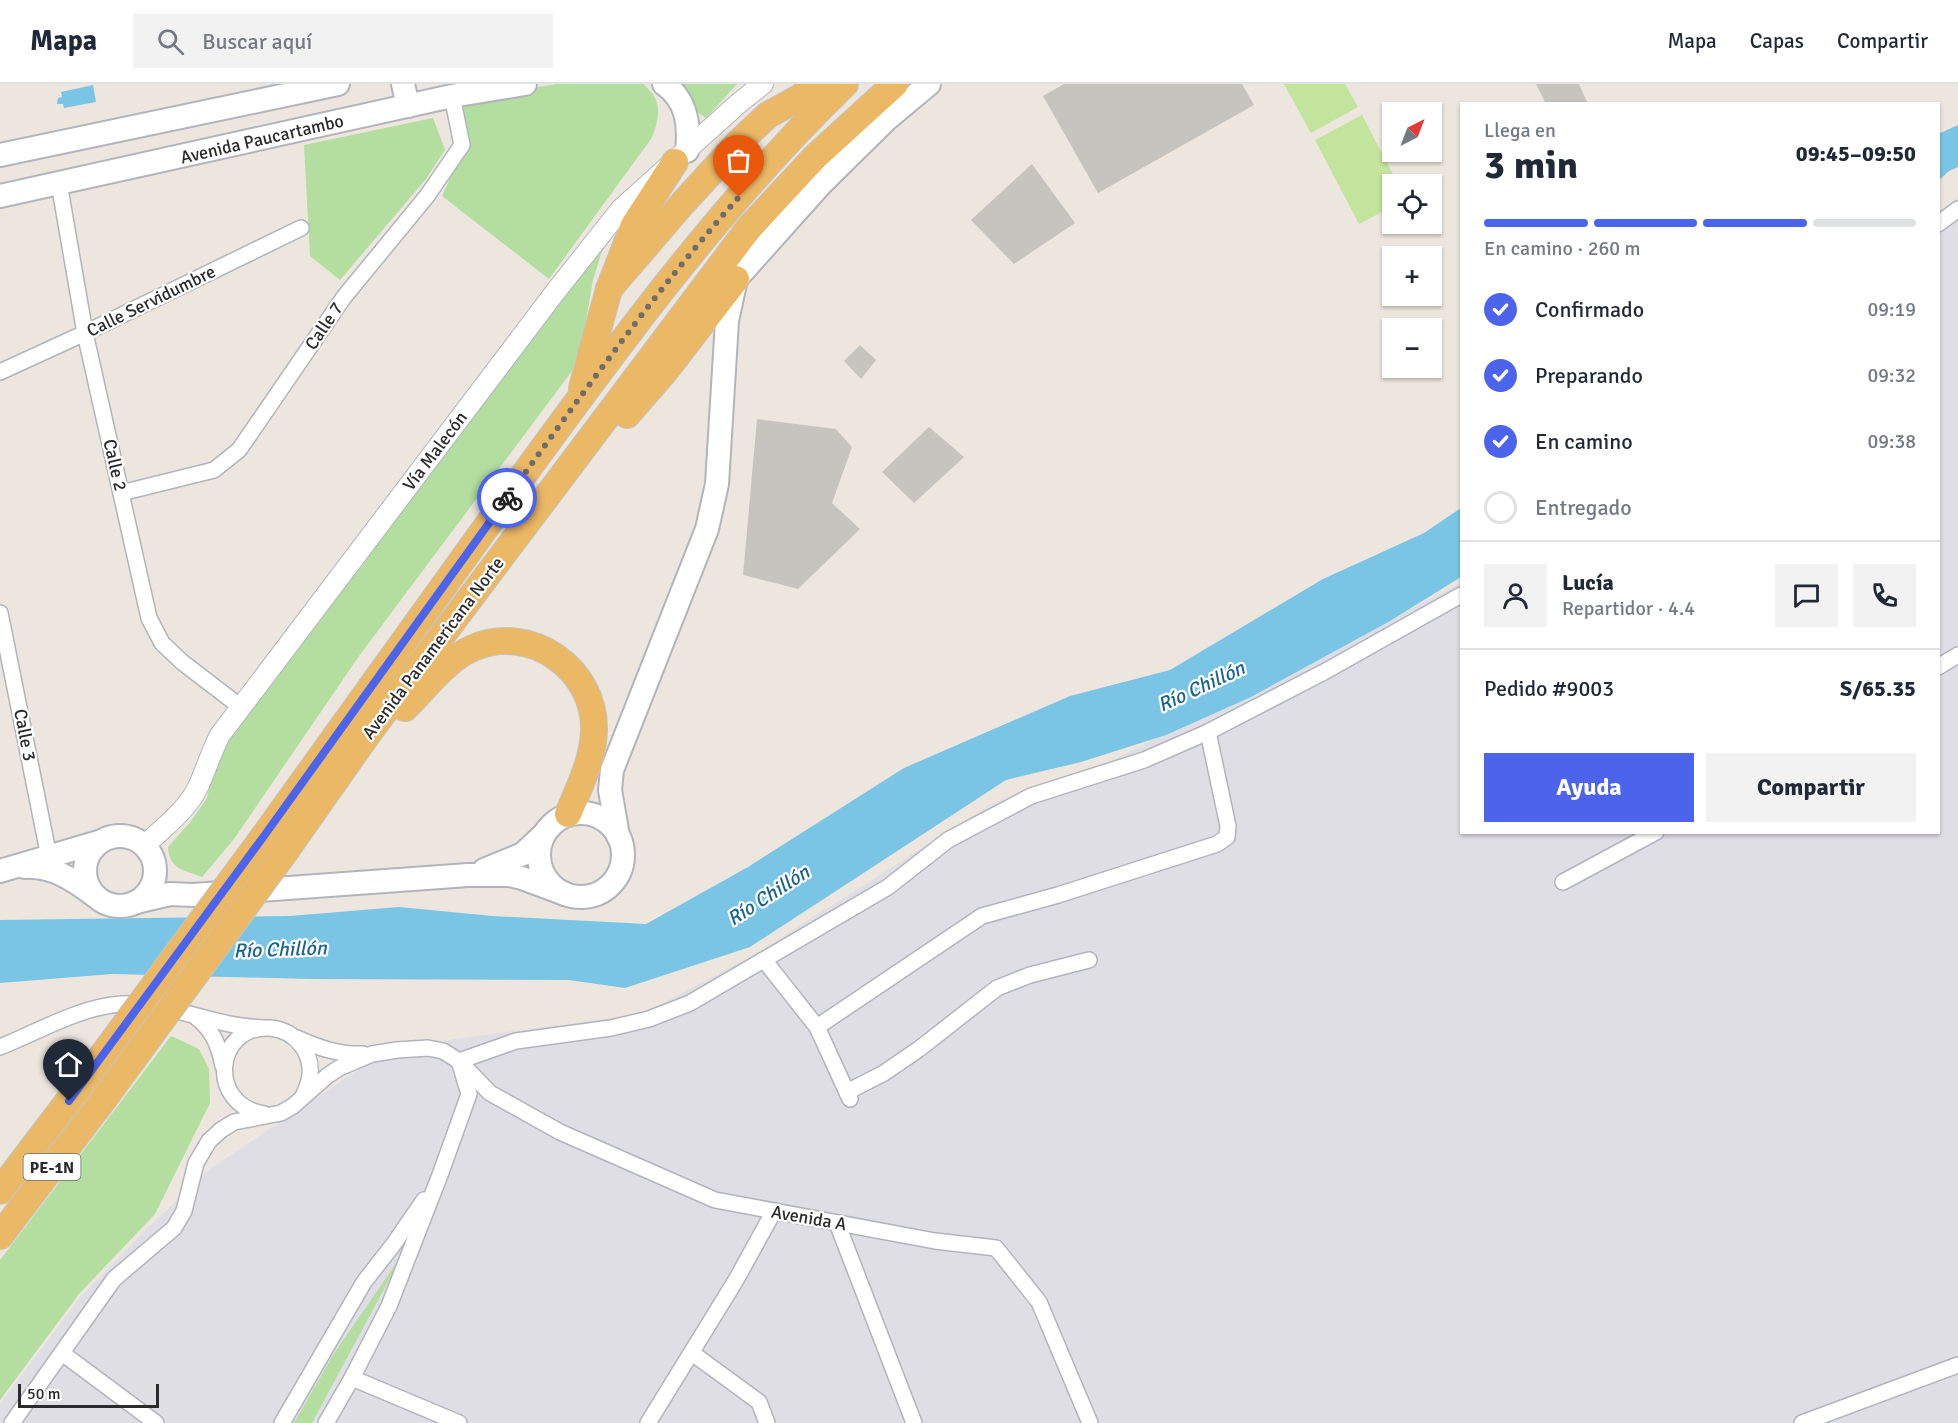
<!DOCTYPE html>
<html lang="es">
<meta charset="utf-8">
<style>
:root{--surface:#fff;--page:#f2f2f3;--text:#1f2937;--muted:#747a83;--line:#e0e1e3;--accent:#4b64eb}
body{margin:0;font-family:Signika,sans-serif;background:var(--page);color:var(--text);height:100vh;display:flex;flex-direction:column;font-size:22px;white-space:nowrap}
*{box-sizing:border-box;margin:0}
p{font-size:20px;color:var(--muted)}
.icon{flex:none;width:33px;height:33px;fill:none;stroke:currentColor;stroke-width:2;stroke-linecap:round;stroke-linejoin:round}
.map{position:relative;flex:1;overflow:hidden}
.sheet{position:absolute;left:1460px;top:18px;width:480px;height:732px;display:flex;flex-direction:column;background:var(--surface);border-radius:0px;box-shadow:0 2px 4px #0004}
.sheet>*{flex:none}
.needle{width:39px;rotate:42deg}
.fabs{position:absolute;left:1382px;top:18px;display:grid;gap:12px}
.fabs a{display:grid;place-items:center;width:60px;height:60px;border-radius:0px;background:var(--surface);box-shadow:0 2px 4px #0004;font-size:30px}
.scale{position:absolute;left:18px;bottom:15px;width:141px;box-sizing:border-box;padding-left:6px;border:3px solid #2b2b2b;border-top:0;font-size:16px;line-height:21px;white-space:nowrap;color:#2b2b2b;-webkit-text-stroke:4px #fff;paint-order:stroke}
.pin{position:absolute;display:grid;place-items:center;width:51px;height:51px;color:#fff;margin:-62px -26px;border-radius:50% 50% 50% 0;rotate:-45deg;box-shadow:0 0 6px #0007}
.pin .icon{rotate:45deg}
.courier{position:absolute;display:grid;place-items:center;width:60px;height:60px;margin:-30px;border:4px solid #4b64eb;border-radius:50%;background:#fff;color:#222;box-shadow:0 2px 8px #0007}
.head em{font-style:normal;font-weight:700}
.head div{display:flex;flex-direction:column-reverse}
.head{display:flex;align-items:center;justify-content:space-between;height:102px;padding:0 24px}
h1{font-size:39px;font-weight:700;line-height:45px}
.bar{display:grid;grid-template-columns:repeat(4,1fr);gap:9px 6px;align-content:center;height:72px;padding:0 24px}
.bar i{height:8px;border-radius:4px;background:var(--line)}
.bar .selected{background:var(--accent)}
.bar p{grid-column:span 4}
.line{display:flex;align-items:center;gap:15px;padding:0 24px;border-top:2px solid var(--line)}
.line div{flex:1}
.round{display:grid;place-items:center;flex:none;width:63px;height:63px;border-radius:0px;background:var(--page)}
ol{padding:0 24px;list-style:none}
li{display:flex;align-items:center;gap:18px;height:66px}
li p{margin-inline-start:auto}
li .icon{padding:6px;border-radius:50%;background:var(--accent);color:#fff;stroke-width:4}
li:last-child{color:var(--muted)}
li i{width:33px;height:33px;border:3px solid var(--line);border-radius:50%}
.cta{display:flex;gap:12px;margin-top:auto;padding:12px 24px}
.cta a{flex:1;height:69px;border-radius:0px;background:var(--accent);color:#fff;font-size:24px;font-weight:700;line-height:69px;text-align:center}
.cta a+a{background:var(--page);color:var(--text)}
header{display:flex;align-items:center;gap:36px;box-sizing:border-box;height:84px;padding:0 30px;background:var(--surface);border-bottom:2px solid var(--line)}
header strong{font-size:28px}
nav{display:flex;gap:33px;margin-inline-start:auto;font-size:21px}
.search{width:420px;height:54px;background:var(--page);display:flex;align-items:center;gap:15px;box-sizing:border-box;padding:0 21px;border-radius:0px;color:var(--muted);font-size:22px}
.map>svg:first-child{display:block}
.industrial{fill:#e0dee5}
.green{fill:#b3de9f}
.pitch{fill:#c3e49c}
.water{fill:#7ac5e5}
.building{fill:#c7c3be}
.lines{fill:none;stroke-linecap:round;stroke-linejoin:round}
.minor-casing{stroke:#b2b4bd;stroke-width:18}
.tertiary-casing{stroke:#b2b4bd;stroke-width:22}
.secondary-casing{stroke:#b2b4bd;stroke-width:26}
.trunk-casing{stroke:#c4c4c4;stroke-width:28}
.minor{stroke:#fff;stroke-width:15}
.tertiary{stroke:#fff;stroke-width:20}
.secondary{stroke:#fff;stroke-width:22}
.trunk{stroke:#ebb866;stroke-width:26}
.trunk-bridge-casing{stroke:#c4c4c4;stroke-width:28;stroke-linecap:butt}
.trunk-bridge{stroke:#ebb866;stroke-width:26}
.done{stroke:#6f6c6a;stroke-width:6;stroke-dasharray:0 10.8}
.route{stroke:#4b64eb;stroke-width:8}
.labels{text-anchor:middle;stroke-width:4.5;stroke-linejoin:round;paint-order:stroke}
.shield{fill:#fff;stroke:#6b6b6b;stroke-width:1.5}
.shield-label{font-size:16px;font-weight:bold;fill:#2b2b2b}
.street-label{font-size:18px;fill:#2b2b2b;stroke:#fff}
.water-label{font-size:20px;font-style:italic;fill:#186491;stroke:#fff}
</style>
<header>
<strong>Mapa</strong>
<div class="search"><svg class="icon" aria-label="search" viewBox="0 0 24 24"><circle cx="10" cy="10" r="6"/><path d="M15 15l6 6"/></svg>Buscar aquí</div>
<nav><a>Mapa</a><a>Capas</a><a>Compartir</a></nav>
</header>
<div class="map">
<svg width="1958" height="1339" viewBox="0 0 1958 1339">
<rect width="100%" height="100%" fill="#ece6de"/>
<path class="industrial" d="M1958,113V1339H0V1320L81,1212L156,1136L211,1084L373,976L454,955L643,930L757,869L991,720L1111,677L1461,499V748H1938V129Z"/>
<g class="green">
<path d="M557,0H644C648,5 654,10 656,16C661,27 656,45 651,55L549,195L442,112L465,62L457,16Z"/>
<path d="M674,0H737L706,34L693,25Z"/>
<path d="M433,34L445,66L426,95L340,196L310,172L304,61Z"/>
<path d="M617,136L601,170L593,196L584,248L572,287L359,572L234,755L202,793C184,786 169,785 168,763L191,737L207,714L213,689L228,652L364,479L510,277Z"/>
<path d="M171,952L199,965L209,985L210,1019L155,1130L79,1210L0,1316V1176Z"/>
<path d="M404,1168L312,1339H294L333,1271Z"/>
</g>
<g class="pitch">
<path d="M1284,0H1345L1358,23L1311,49Z"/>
<path d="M1362,31L1398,100H1392V123L1359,140L1315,56Z"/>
</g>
<g class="water">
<path d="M93,1L96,18L64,24L63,20H57L58,14L62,13L61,8Z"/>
<path d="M1958,41V83L1949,87L1938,97V50Z"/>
<path d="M1461,424V493L1390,537L1251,613L1166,651L1081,678L1006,696L750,863L625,904L569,896L310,895L112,890L0,899V836L290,832L399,823L492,832L646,840L748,783L904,684L1070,612L1170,586L1323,495L1424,449Z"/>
</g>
<g class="building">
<path d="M1064,0H1242L1254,21L1098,109L1043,12Z"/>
<path d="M1536,0H1579L1588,20H1546Z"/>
<path d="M1032,80L1075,139L1014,180L971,136Z"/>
<path d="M860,261L876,276L861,295L844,277Z"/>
<path d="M757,335L836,345L852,363L832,419L860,445L798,505L743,491Z"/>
<path d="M929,343L964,373L914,419L882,388Z"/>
</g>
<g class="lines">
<defs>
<g id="minor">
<path d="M59,99L85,249L149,534L162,559L182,578L242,624"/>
<path d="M1938,140L1958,125"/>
<path d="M0,288L85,249L301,144"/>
<path d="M121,409L214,386L239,366L344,213L427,112L462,61L452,12"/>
<path d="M0,529L49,773"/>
<path d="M1938,583L1958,571"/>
<path d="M1563,798L1656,748"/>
<path d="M764,876L817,943L850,1015"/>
<path d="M196,933C213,946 219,962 223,982"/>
<path d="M817,943L982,832L1058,811L1217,760L1227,753L1228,742L1208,648"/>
<path d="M297,954C319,964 339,971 363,970"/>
<path d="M0,963C38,948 79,923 121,920C156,918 188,931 221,938C235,942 248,943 262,944"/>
<path d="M459,977L516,957L611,944L649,935L690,919L888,803L948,756L1031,712L1144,676L1208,648L1324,588L1461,511"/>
<path d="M847,1008L884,989L919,965L997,904L1030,891L1089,876"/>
<path d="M264,1030C207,1021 214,941 270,944C282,945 294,951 302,962C313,977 312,994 304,1010"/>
<path d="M837,1139L914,1339"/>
<path d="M62,1269L156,1339"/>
<path d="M692,1269L759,1318L767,1339"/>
<path d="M352,1294L459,1339"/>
<path d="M12,1339L114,1195L174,1144L184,1127L196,1079L209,1057L221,1046L234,1038L281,1029L293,1022L327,992L339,984L372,970L397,966L428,964L443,967L459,977L490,1009L560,1048L715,1116L935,1157L996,1164L1039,1218L1090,1339"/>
<path d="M282,1339L364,1198L393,1161L424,1116"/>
<path d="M326,1339L352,1294L389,1222L440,1091L469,1010L460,980"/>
<path d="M648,1339L736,1196L774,1127"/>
<path d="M1802,1339L1958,1281"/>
</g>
<path id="tertiary" d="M144,762C161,746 188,725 198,703C206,686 211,668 220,651L556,207L621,125L739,19L763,0"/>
<g id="secondary">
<path d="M403,0L408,22"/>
<path d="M664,0C687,16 690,41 687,67"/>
<path d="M0,71L338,0"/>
<path d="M0,112L452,12L525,0"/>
<circle cx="581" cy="771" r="42"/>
<path d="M618,752L610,706L612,686L707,445L717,400L727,237L736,195L821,100L887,35L929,0"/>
<circle cx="120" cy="787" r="35"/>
<path d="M24,783C52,781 74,796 95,812"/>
<path d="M484,786L523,770L542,752"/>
<path d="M0,787L102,757"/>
<path d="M136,818L170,810L193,811L468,791H509L522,794L565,810"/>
</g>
<g id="trunk">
<path d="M609,205L682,120L739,58L768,31L799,14L818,0"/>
<path d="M582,304L609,205L634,141L675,78"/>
<path d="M627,331L666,286L736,195"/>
<path d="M405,624C427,603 445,576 473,564C530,539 596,585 594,647C593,676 579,704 568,730"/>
<path d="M264,752C346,637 430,522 512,407C615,265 719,122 845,0"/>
<path d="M285,768L370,647L749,144L815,73L895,0"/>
<path d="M0,1107L82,999"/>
<path d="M0,1152L104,1015"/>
</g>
</defs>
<use href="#minor" class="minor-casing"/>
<use href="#tertiary" class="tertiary-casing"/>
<use href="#secondary" class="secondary-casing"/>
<use href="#trunk" class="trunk-casing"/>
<use href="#minor" class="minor"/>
<use href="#tertiary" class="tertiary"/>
<use href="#secondary" class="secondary"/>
<use href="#trunk" class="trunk"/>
<defs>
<g id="trunk-bridge">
<path d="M82,999L264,752"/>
<path d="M104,1015L285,768"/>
</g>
</defs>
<use href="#trunk-bridge" class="trunk-bridge-casing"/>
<use href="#trunk-bridge" class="trunk-bridge"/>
</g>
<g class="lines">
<path class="done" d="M507,414C581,312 655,207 739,113"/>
<path class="route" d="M69,1017L264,752L507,414"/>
</g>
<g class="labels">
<rect class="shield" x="23.5" y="1070" width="57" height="26" rx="4.5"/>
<g class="shield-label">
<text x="52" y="1089">PE-1N</text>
</g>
<g class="street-label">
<text transform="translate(262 55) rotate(-13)" y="6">Avenida Paucartambo</text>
<text transform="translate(151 217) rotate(-26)" y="6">Calle Servidumbre</text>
<text transform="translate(324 242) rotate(-56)" y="6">Calle 7</text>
<text transform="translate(435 367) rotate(-53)" y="6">Vía Malecón</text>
<text transform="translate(115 381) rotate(77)" y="6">Calle 2</text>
<text transform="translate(433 564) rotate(-53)" y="6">Avenida Panamericana Norte</text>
<text transform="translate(25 651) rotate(79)" y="6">Calle 3</text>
<text transform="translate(809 1134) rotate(10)" y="6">Avenida A</text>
</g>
<g class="water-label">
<text transform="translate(1201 602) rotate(-25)" y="7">Río Chillón</text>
<text transform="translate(768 811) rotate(-33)" y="7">Río Chillón</text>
<text transform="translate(280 865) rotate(-2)" y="7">Río Chillón</text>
</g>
</g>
</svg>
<div class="fabs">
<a><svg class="needle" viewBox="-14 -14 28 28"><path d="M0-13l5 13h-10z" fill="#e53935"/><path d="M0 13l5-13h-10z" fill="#747a83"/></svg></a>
<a><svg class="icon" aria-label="locate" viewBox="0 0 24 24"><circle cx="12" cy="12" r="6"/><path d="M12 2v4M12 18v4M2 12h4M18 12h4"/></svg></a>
<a>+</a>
<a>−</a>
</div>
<div class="scale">50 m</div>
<div class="pin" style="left:739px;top:113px;background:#ea580c"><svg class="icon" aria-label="bag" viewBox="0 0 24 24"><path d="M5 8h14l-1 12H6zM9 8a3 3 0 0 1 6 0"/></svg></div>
<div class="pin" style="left:69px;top:1017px;background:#1f2937"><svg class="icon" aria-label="home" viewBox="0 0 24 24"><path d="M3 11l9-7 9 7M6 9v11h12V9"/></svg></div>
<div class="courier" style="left:507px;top:414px"><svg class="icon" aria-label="bike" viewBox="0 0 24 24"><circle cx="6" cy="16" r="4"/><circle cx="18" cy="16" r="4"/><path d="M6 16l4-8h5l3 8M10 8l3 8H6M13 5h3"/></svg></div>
<section class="sheet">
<div class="head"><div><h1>3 min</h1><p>Llega en</p></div><em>09:45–09:50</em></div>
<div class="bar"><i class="selected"></i><i class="selected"></i><i class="selected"></i><i></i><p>En camino · 260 m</p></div>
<ol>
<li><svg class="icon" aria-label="check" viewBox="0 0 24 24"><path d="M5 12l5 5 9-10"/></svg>Confirmado<p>09:19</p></li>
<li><svg class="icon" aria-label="check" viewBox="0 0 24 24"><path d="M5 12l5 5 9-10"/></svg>Preparando<p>09:32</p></li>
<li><svg class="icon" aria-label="check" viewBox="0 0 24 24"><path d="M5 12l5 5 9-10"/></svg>En camino<p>09:38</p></li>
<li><i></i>Entregado</li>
</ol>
<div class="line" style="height:108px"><a class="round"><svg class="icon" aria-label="person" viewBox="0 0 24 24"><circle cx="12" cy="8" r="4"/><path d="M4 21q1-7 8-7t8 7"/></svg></a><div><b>Lucía</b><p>Repartidor · 4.4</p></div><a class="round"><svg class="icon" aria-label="chat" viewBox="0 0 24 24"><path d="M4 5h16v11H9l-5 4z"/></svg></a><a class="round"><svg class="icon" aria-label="phone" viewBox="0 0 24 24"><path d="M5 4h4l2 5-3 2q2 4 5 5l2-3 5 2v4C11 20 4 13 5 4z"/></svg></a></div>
<div class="line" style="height:78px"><div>Pedido #9003</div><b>S/65.35</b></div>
<div class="cta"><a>Ayuda</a><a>Compartir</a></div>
</section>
</div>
